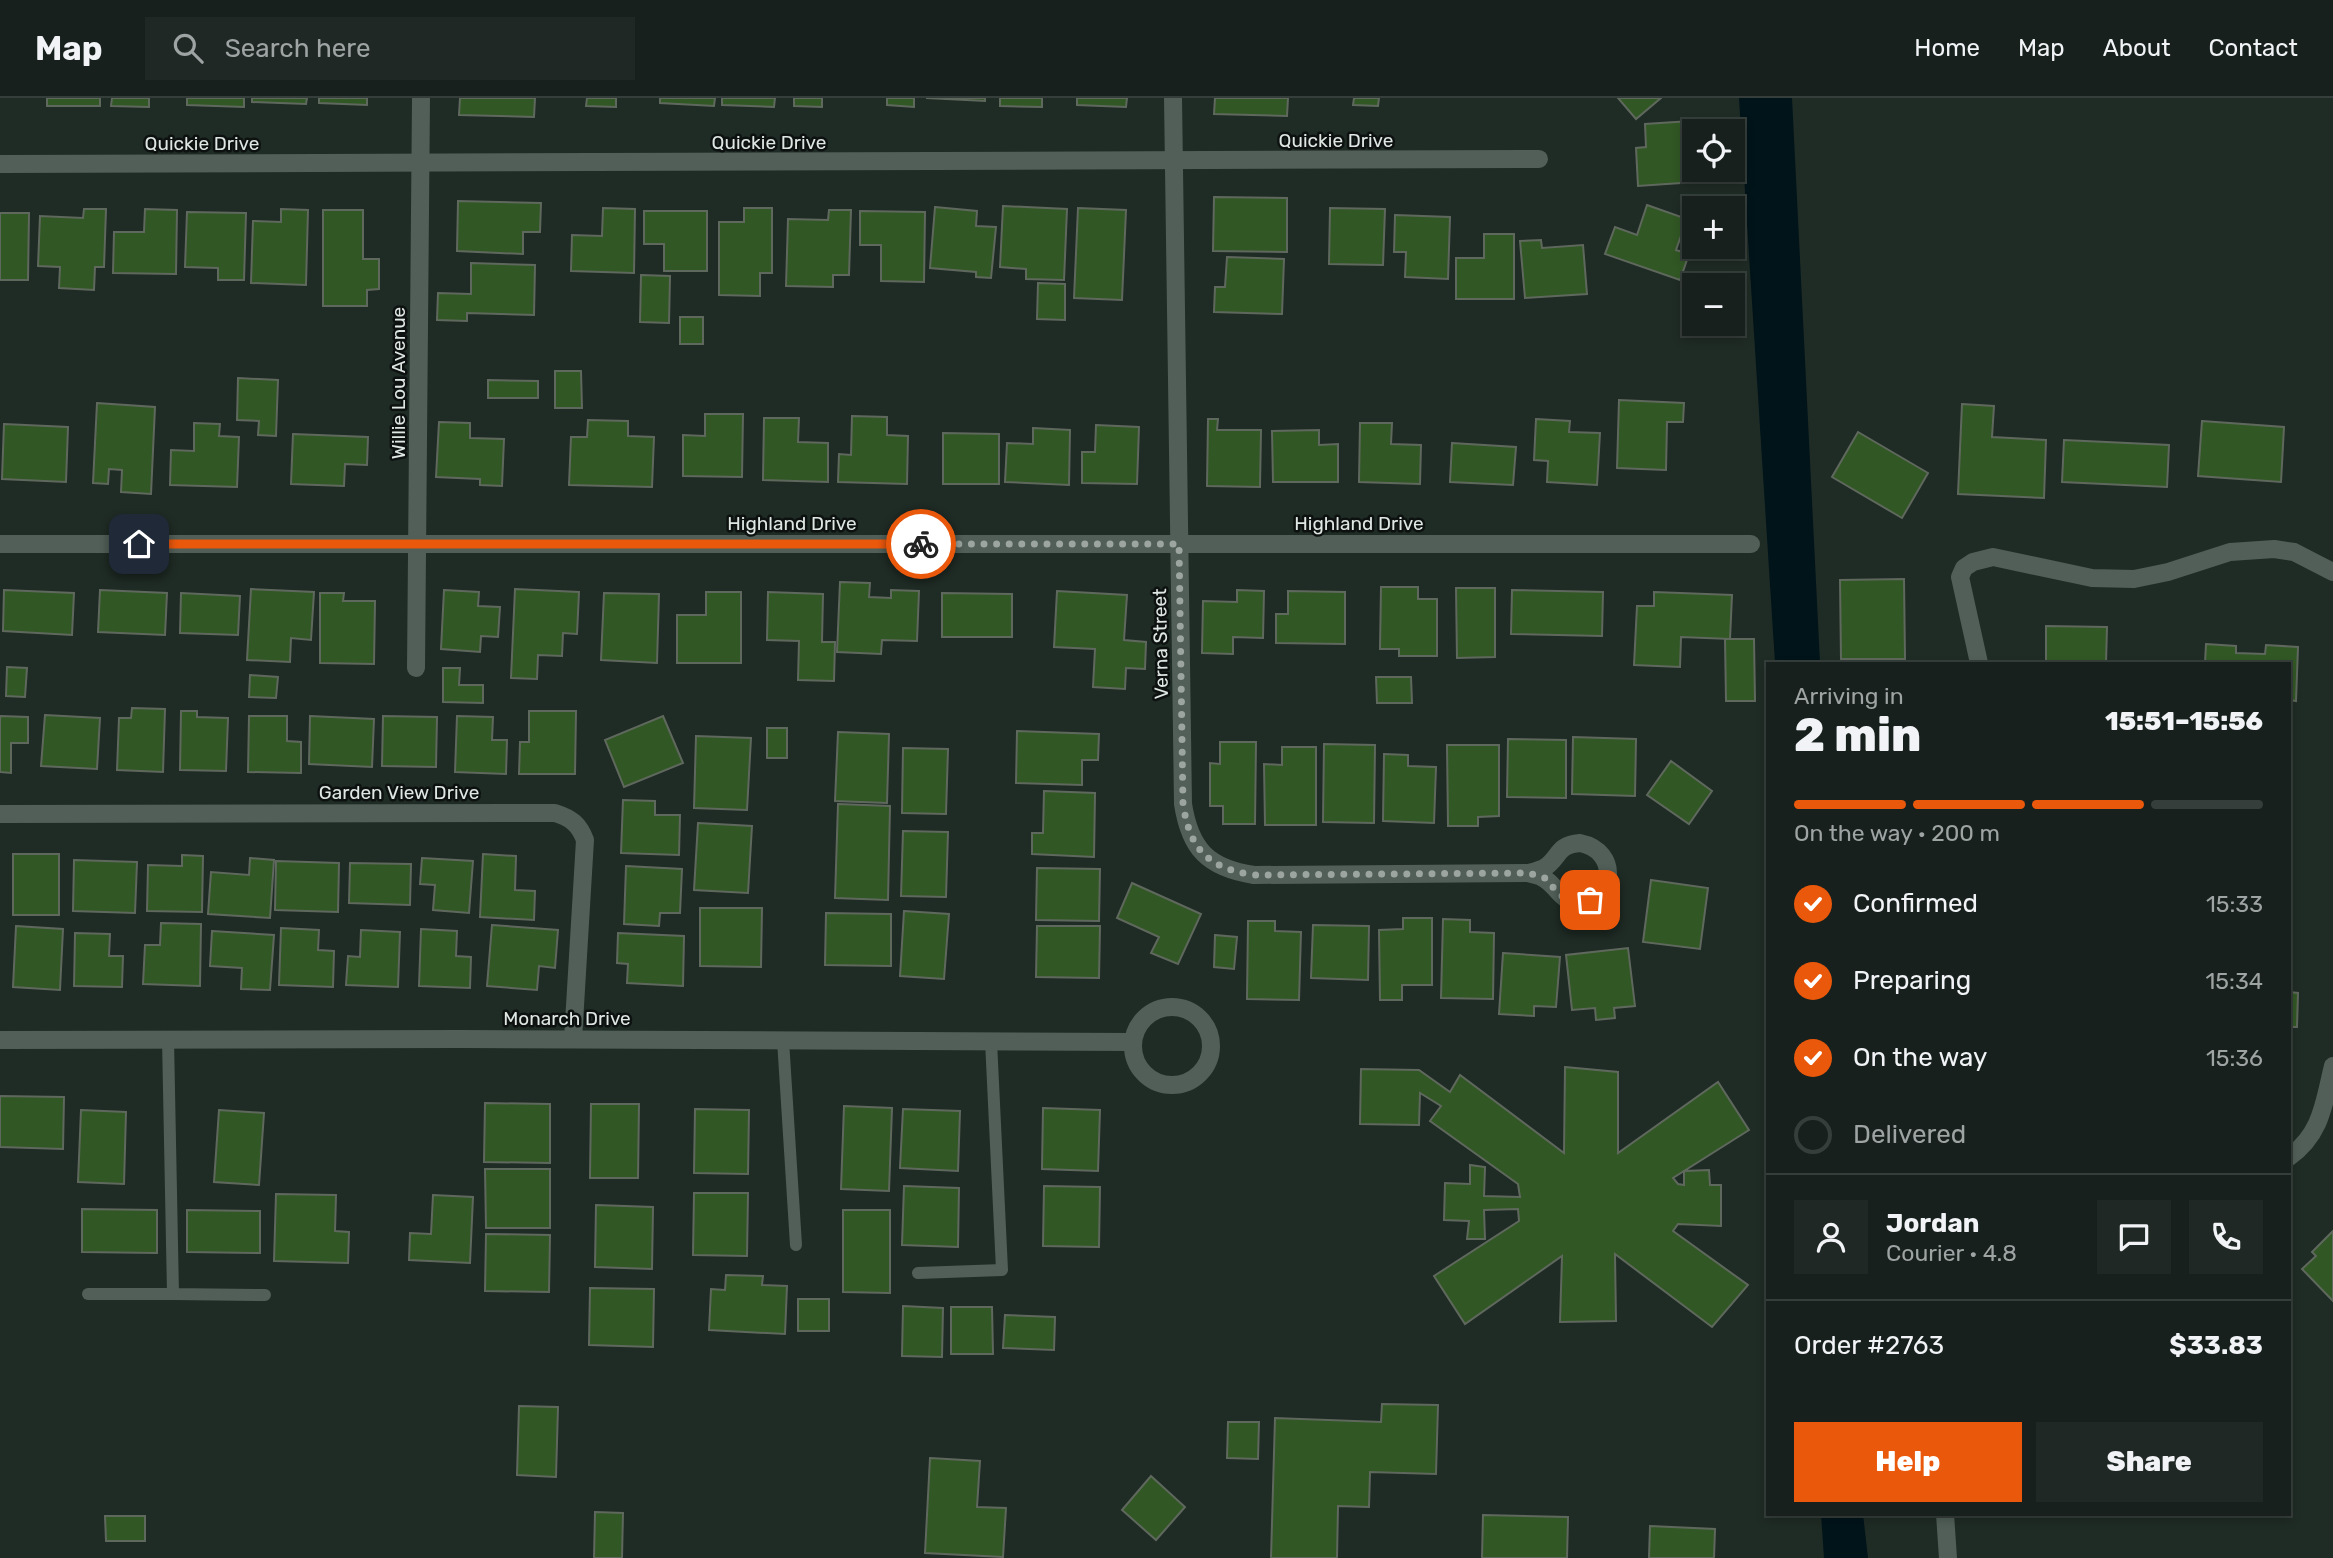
<!DOCTYPE html>
<meta charset="utf-8">
<style>
:root{--surface:#17201c;--page:#202825;--text:#f1f3f6;--muted:#9ea3a3;--line:#363e3b;--accent:#ea580c}
body{margin:0;font-family:Rubik,sans-serif;background:var(--page);color:var(--text);height:100vh;display:flex;flex-direction:column;font-size:26px;white-space:nowrap}
*{box-sizing:border-box;margin:0}
p{font-size:23px;color:var(--muted)}
.icon{flex:none;width:38px;height:38px;fill:none;stroke:currentColor;stroke-width:2;stroke-linecap:round;stroke-linejoin:round}
.map{position:relative;flex:1;overflow:hidden}
.details{position:absolute;left:1766px;top:564px;width:525px;height:854px;display:flex;flex-direction:column;background:var(--surface);border-radius:0px;box-shadow:0 4px 10px #0003,0 0 0 2px var(--line)}
.details>*{flex:none}
.controls{position:absolute;left:1682px;top:21px;display:grid;gap:14px}
.controls a{display:grid;place-items:center;width:63px;height:63px;border-radius:0px;background:var(--surface);box-shadow:0 4px 10px #0003,0 0 0 2px var(--line);font-size:35px}
.pin{position:absolute;display:grid;place-items:center;width:60px;height:60px;color:#fff;margin:-30px;border-radius:14px;box-shadow:0 4px 10px #0006}
.courier{position:absolute;display:grid;place-items:center;width:70px;height:70px;margin:-35px;border:5px solid #ea580c;border-radius:50%;background:#fff;color:#222;box-shadow:0 2px 9px #0007}
.overview em{font-style:normal;font-weight:800}
.overview div{display:flex;flex-direction:column-reverse}
.overview{display:flex;align-items:center;justify-content:space-between;height:119px;padding:0 28px}
h1{font-size:46px;font-weight:800;line-height:52px}
.bar{display:grid;grid-template-columns:repeat(4,1fr);gap:10px 7px;align-content:center;height:84px;padding:0 28px}
.bar i{height:9px;border-radius:5px;background:var(--line)}
.bar .on{background:var(--accent)}
.bar p{grid-column:span 4}
.line{display:flex;align-items:center;gap:18px;padding:0 28px;border-top:2px solid var(--line)}
.line div{flex:1}
.round{display:grid;place-items:center;flex:none;width:74px;height:74px;border-radius:0px;background:var(--page)}
ol{padding:0 28px;list-style:none}
li{display:flex;align-items:center;gap:21px;height:77px}
li p{margin-inline-start:auto}
li .icon{padding:7px;border-radius:50%;background:var(--accent);color:#fff;stroke-width:4}
li:last-child{color:var(--muted)}
li i{width:38px;height:38px;border:4px solid var(--line);border-radius:50%}
.primary-button{display:flex;gap:14px;margin-top:auto;padding:14px 28px}
.primary-button a{flex:1;height:80px;border-radius:0px;background:var(--accent);color:#fff;font-size:28px;font-weight:800;line-height:80px;text-align:center}
.primary-button a+a{background:var(--page);color:var(--text)}
header{display:flex;align-items:center;gap:42px;box-sizing:border-box;height:98px;padding:0 35px;background:var(--surface);border-bottom:2px solid var(--line)}
header strong{font-size:33px}
nav{display:flex;gap:38px;margin-inline-start:auto;font-size:24px}
.search{width:490px;height:63px;background:var(--page);display:flex;align-items:center;gap:18px;box-sizing:border-box;padding:0 24px;border-radius:0px;color:var(--muted);font-size:26px}
.map>svg:first-child{display:block}
.water{fill:#00141a}
.building{fill:#315724;stroke:#5f685d;stroke-width:2}
.lines{fill:none;stroke-linecap:round;stroke-linejoin:round}
.service{stroke:#515f58;stroke-width:12}
.minor{stroke:#515f58;stroke-width:18}
.done{stroke:#9ca5a0;stroke-width:7;stroke-dasharray:0 12.6}
.route{stroke:#ea580c;stroke-width:9}
.labels{text-anchor:middle;stroke-width:5;stroke-linejoin:round;paint-order:stroke}
.street-label{font-size:19px;fill:#dfe7e3;stroke:#0d1210}
</style>
<header>
<strong>Map</strong>
<div class="search"><svg class="icon" aria-label="search" viewBox="0 0 24 24"><circle cx="10" cy="10" r="6"/><path d="M15 15l6 6"/></svg>Search here</div>
<nav><a>Home</a><a>Map</a><a>About</a><a>Contact</a></nav>
</header>
<div class="map">
<svg width="2333" height="1460" viewBox="0 0 2333 1460">
<rect width="100%" height="100%" fill="#1f2b25"/>
<g class="water">
<path d="M1739,0H1792L1820,565H1775Z"/>
<path d="M1821,1416H1863L1868,1460H1824Z"/>
</g>
<g class="building">
<rect x="47" y="0" width="53" height="8"/>
<path d="M112,0H149V9L111,8Z"/>
<path d="M187,0H244V9L187,7Z"/>
<path d="M252,0H307L306,6L252,4Z"/>
<path d="M319,0H367V7L319,5Z"/>
<path d="M460,0H535L534,19L459,17Z"/>
<path d="M587,0H616V9L586,8Z"/>
<path d="M660,0H715L714,8L660,5Z"/>
<path d="M722,0H775L774,9L722,7Z"/>
<path d="M794,0H822V9L794,8Z"/>
<path d="M887,0H914V9L887,7Z"/>
<path d="M926,0H985V3Z"/>
<path d="M1000,0H1042V9L1000,8Z"/>
<path d="M1077,0H1127L1126,9L1077,7Z"/>
<path d="M1215,0H1288L1287,18L1214,16Z"/>
<path d="M1354,0H1379L1378,8L1353,7Z"/>
<path d="M1618,0H1661L1636,21Z"/>
<path d="M1706,22V33H1694V72H1709L1710,83L1638,88L1636,50L1646,49L1645,26Z"/>
<path d="M1214,99L1287,100V154L1213,153Z"/>
<path d="M458,103L541,105L540,134H523V156L457,153Z"/>
<path d="M1647,107L1687,121L1676,152L1689,156L1680,182L1605,156L1615,129L1637,137Z"/>
<path d="M1003,108L1067,111L1064,182L1026,181V171L1000,169Z"/>
<path d="M935,109L977,113L976,128L996,129L991,180L976,179V174L930,170Z"/>
<path d="M603,110L635,111L634,175L571,173L572,137L602,138Z"/>
<path d="M744,110H772V175H760V198L719,197V124H744Z"/>
<path d="M1078,110L1126,112L1122,202L1074,200Z"/>
<path d="M1330,110L1385,111L1383,167L1329,166Z"/>
<path d="M84,111H106L104,169H95L94,192L59,190L60,169L38,168L40,118L83,120Z"/>
<path d="M145,111L177,112L176,176L113,175L114,134H144Z"/>
<path d="M281,111L308,112L306,187L251,185L253,123L281,124Z"/>
<path d="M323,112H363V161H379V191L367,192V208H323Z"/>
<path d="M829,112H851L849,177H833V189L786,188L788,121L828,122Z"/>
<path d="M644,113H707V173H664V146H644Z"/>
<path d="M860,113L925,114L924,184L881,183V147H860Z"/>
<path d="M187,114L246,115L244,182H218V170L185,169Z"/>
<path d="M0,115H29L28,182H0Z"/>
<path d="M1395,117L1450,119L1448,181L1405,179L1406,154H1394Z"/>
<path d="M1484,136H1514V201H1456V160H1484Z"/>
<path d="M1541,142L1542,150L1583,147L1587,196L1525,200L1520,143Z"/>
<path d="M1227,159L1284,161L1282,216L1214,214L1215,189H1225Z"/>
<path d="M471,165L535,167L534,217L467,215V223L437,222L438,195L471,196Z"/>
<path d="M641,177L670,178L669,225L640,224Z"/>
<path d="M1038,185L1065,186V222L1037,221Z"/>
<rect x="680" y="219" width="23" height="27"/>
<path d="M555,273H581L582,310H555Z"/>
<path d="M238,280L278,282L276,338L258,337L259,323L237,322Z"/>
<path d="M488,282L538,283V300H488Z"/>
<path d="M1619,302L1684,305L1683,324H1667L1666,372L1617,370Z"/>
<path d="M97,305L155,309L151,396L121,394L122,372L109,371L108,386L93,385Z"/>
<path d="M1962,306L1994,308L1992,339L2046,342L2044,400L1958,396Z"/>
<path d="M705,316H743L742,379L683,378V337L705,338Z"/>
<path d="M852,318L887,319V337L908,338L907,386L838,384L839,356L851,357Z"/>
<path d="M764,320H799L798,344L828,345V384L763,382Z"/>
<path d="M1208,321H1218L1217,332H1261L1260,389L1207,388Z"/>
<path d="M1536,321L1570,323L1569,334L1600,335L1597,387L1547,384L1548,363L1534,362Z"/>
<path d="M588,322L628,323V338L654,339L652,389L569,387L571,339H587Z"/>
<path d="M2202,323L2284,329L2281,384L2198,378Z"/>
<path d="M439,324L470,325V340L504,341L502,388L480,387V381L436,379Z"/>
<path d="M194,325L220,326L219,338L239,339L237,389L170,387L171,352L194,353Z"/>
<path d="M1360,325H1392L1391,346L1421,347L1420,386L1359,384Z"/>
<path d="M4,326L68,329L66,384L2,381Z"/>
<path d="M1096,327L1139,329L1137,386L1082,385V354H1095Z"/>
<path d="M1033,330L1070,332L1069,387L1005,384L1007,345L1033,346Z"/>
<path d="M1319,332V347L1338,346V384H1273L1272,333Z"/>
<path d="M1858,334L1928,375L1902,420L1832,379Z"/>
<path d="M943,335L999,336V386H943Z"/>
<path d="M293,336L368,339L367,367L345,366L344,388L291,386Z"/>
<path d="M2064,342L2169,347L2167,389L2062,384Z"/>
<path d="M1452,345L1516,349L1513,387L1450,384Z"/>
<path d="M1904,481L1905,561H1841L1840,482Z"/>
<path d="M840,484L870,485L869,499L891,500V492L919,493L917,543L882,542L881,556L837,554Z"/>
<path d="M1381,489H1418V501H1437V558H1399V551H1380Z"/>
<path d="M1456,490H1495V559L1457,560Z"/>
<path d="M251,491L314,494L311,542L291,540L290,564L247,562Z"/>
<path d="M515,491L579,494L577,536L563,535L562,558L538,557L537,581L511,580Z"/>
<path d="M4,492L74,495L72,537L3,533Z"/>
<path d="M100,492L167,495L165,537L98,534Z"/>
<path d="M444,492L479,494L478,508L500,509L498,539L481,538L480,554L441,551Z"/>
<path d="M1237,492L1264,493L1263,540L1233,539V556L1202,555L1203,503L1237,504Z"/>
<path d="M1512,492L1603,494L1602,538L1511,536Z"/>
<path d="M1057,493L1127,497L1124,542L1146,544L1145,571L1126,570L1125,591L1093,589L1095,551L1054,549Z"/>
<path d="M1288,493L1345,494V546L1276,545V516H1288Z"/>
<path d="M706,494H741V565H677V517H706Z"/>
<path d="M768,494L823,496L822,544H835L834,583L798,582L799,543L767,542Z"/>
<path d="M1654,494L1732,497L1730,541L1681,539L1680,569L1634,567L1637,508H1654Z"/>
<path d="M181,495L240,498L238,537L180,535Z"/>
<path d="M320,495H344L343,503H375L374,566L320,565Z"/>
<path d="M604,495L659,496L657,565L601,562Z"/>
<path d="M942,495L1012,496V539H942Z"/>
<path d="M2046,528L2107,529L2106,565H2046Z"/>
<path d="M1725,541H1754L1755,603H1726Z"/>
<path d="M2206,546L2236,548V555L2265,556L2266,547L2298,549L2296,603L2289,602V565H2205Z"/>
<path d="M7,569L27,570L25,599L6,598Z"/>
<path d="M443,570H460L459,587H483V605L443,604Z"/>
<path d="M250,577L278,579L276,600L249,599Z"/>
<path d="M1376,579H1411L1412,605H1377Z"/>
<path d="M132,610L165,611L163,674L117,672L119,620H131Z"/>
<path d="M181,613H197V619L228,620L226,673L180,672Z"/>
<path d="M529,613H576L575,676H519L520,644H529Z"/>
<path d="M45,617L100,620L97,671L41,668Z"/>
<path d="M0,618L28,619V645H11V675L0,674Z"/>
<path d="M249,618H287V643L301,644V675L248,674Z"/>
<path d="M310,618L374,621L372,669L309,666Z"/>
<path d="M383,618L437,619L436,669L382,668Z"/>
<path d="M457,618L493,619L492,642H507L506,676L455,674Z"/>
<path d="M663,618L683,665L624,689L605,642Z"/>
<rect x="767" y="630" width="20" height="30"/>
<path d="M1017,633L1099,636L1098,662H1082V687L1016,685Z"/>
<path d="M838,634L889,636L887,705L835,703Z"/>
<path d="M696,638L751,640L747,712L694,710Z"/>
<path d="M1573,639L1636,641L1635,698L1572,696Z"/>
<path d="M1508,641L1566,642V700L1507,699Z"/>
<path d="M1220,644H1256L1255,726H1223V708H1210V665L1220,666Z"/>
<path d="M1324,646L1375,647L1374,725L1323,724Z"/>
<path d="M1447,647H1499V718L1478,719V728H1448Z"/>
<path d="M1282,649H1316V727H1265L1264,666L1282,667Z"/>
<path d="M903,650L948,651L946,716L902,715Z"/>
<path d="M1384,656L1408,657V668L1436,669L1434,725L1383,723Z"/>
<path d="M1671,663L1712,693L1689,726L1647,697Z"/>
<path d="M1044,693L1095,695L1094,759L1032,756V735H1043Z"/>
<path d="M623,702L655,703V717H680L679,757L621,755Z"/>
<path d="M838,706L890,708L888,802L835,800Z"/>
<path d="M698,725L752,728L748,795L694,792Z"/>
<path d="M903,733L948,734L946,799L901,798Z"/>
<rect x="13" y="756" width="46" height="61"/>
<path d="M483,756L516,758L515,792L535,793L534,822L480,819Z"/>
<path d="M182,757L203,758L202,814L147,813L148,767L182,768Z"/>
<path d="M250,760L274,762L270,820L208,816L211,774L249,777Z"/>
<path d="M422,760L473,763L469,815L433,812L435,787L420,786Z"/>
<path d="M74,762L137,764L135,815L73,813Z"/>
<path d="M276,763L339,765L338,814L275,812Z"/>
<path d="M350,765L411,766L410,807L349,805Z"/>
<path d="M626,768L682,771L680,815H660L659,828L624,826Z"/>
<path d="M1037,770L1100,771L1099,823L1036,822Z"/>
<path d="M1651,782L1708,790L1700,851L1643,844Z"/>
<path d="M1132,785L1201,816L1178,866L1151,855L1159,839L1117,820Z"/>
<path d="M700,810H762L761,869L700,868Z"/>
<path d="M904,813L949,816L944,881L900,878Z"/>
<path d="M826,815L891,816V868L825,867Z"/>
<path d="M1403,820H1432V887H1402V902H1380L1379,832L1403,831Z"/>
<path d="M1443,821L1470,822V834L1494,835L1493,901L1441,900Z"/>
<path d="M1248,823H1275V833L1301,834L1299,902L1247,901Z"/>
<path d="M161,825L201,826L200,888L143,886L145,847H160Z"/>
<path d="M492,827L558,832L555,870L539,868L537,892L487,888Z"/>
<path d="M1313,827L1369,828L1368,882L1311,880Z"/>
<path d="M16,828L63,831L60,892L13,889Z"/>
<path d="M1037,828H1100L1099,880L1036,879Z"/>
<path d="M281,830L319,832L318,852L334,853L333,889L279,887Z"/>
<path d="M421,831L457,833L456,858L471,859L470,890L419,888Z"/>
<path d="M361,832L400,834L398,889L346,887L348,858L360,859Z"/>
<path d="M212,833L274,837L270,892L241,891L242,870L210,868Z"/>
<path d="M75,835L110,836L109,858H123L122,889L74,888Z"/>
<path d="M618,835L684,838L683,888L627,885L628,866L617,865Z"/>
<path d="M1215,837L1237,839L1234,871L1214,869Z"/>
<path d="M1628,850L1635,908L1614,910L1615,920L1596,922L1595,910L1572,912L1566,857Z"/>
<path d="M1503,855L1560,859L1556,909L1534,908V918L1499,916Z"/>
<path d="M2289,894L2298,895L2297,929H2289Z"/>
<path d="M1565,969L1618,974V1055L1718,984L1749,1032L1673,1080L1678,1086L1684,1087V1073L1709,1072L1710,1087H1721V1128L1678,1126L1673,1133L1748,1187L1712,1229L1615,1156L1616,1223L1560,1224L1562,1158L1465,1226L1434,1178L1519,1123L1518,1111L1484,1112L1485,1141H1467L1469,1123L1444,1122L1445,1085L1470,1086V1067L1485,1069L1484,1098L1520,1099L1518,1086L1430,1023L1441,1008L1420,995L1419,1027L1360,1026L1361,971L1419,972L1450,994L1460,977L1564,1055Z"/>
<path d="M0,998L64,999L63,1051L0,1049Z"/>
<path d="M485,1005L550,1006V1065L484,1064Z"/>
<path d="M591,1006H639L638,1080H590Z"/>
<path d="M844,1008L892,1010L889,1093L841,1091Z"/>
<path d="M1043,1010L1100,1012L1098,1073L1042,1071Z"/>
<path d="M695,1011L749,1012L748,1076L694,1075Z"/>
<path d="M903,1011L960,1013L958,1073L900,1070Z"/>
<path d="M81,1012L126,1014L124,1086L78,1084Z"/>
<path d="M219,1012L264,1015L259,1087L214,1084Z"/>
<path d="M485,1071H550V1130H486Z"/>
<path d="M904,1088L959,1090L958,1149L902,1147Z"/>
<path d="M1044,1088L1100,1089L1099,1149L1043,1148Z"/>
<path d="M694,1095H748L747,1158L693,1157Z"/>
<path d="M276,1096L336,1097L335,1133L349,1134L348,1165L274,1163Z"/>
<path d="M433,1097L473,1099L470,1165L409,1162L410,1135L431,1136Z"/>
<path d="M596,1107L653,1109L652,1171L595,1169Z"/>
<path d="M82,1111L157,1112V1155L82,1154Z"/>
<path d="M187,1112L260,1113V1155L187,1154Z"/>
<path d="M843,1112H890V1195L843,1194Z"/>
<path d="M2333,1133V1203L2302,1171L2316,1158L2312,1154Z"/>
<path d="M486,1136L550,1137L549,1194L485,1193Z"/>
<path d="M726,1177L763,1178L762,1187L787,1188L785,1236L709,1232L711,1191L725,1192Z"/>
<path d="M590,1190L654,1191L653,1249L589,1247Z"/>
<rect x="798" y="1201" width="31" height="32"/>
<path d="M903,1208L943,1210L942,1259L902,1258Z"/>
<path d="M951,1209H992L993,1256H951Z"/>
<path d="M1005,1217L1055,1219L1054,1252L1003,1250Z"/>
<path d="M1382,1306L1438,1307L1436,1376L1370,1374L1369,1409L1338,1408L1337,1460H1271L1275,1320L1381,1324Z"/>
<path d="M519,1308L558,1309L556,1379L517,1377Z"/>
<path d="M1228,1324H1259L1258,1361L1227,1360Z"/>
<path d="M930,1360L980,1363L977,1409L1006,1410L1003,1459L925,1455Z"/>
<path d="M1151,1378L1185,1409L1156,1442L1122,1412Z"/>
<path d="M595,1414L623,1415L622,1460H594Z"/>
<path d="M1483,1417L1568,1419L1567,1460H1482Z"/>
<path d="M105,1418H145V1443H106Z"/>
<path d="M1650,1428L1715,1431L1714,1460H1649Z"/>
</g>
<g class="lines">
<g class="service">
<path d="M168,941L173,1196L265,1197"/>
<path d="M783,942L796,1147"/>
<path d="M918,1175L1002,1172L991,943"/>
<path d="M88,1196H173"/>
</g>
<g class="minor">
<path d="M1173,0L1183,706C1190,751 1208,770 1254,777L1528,775"/>
<path d="M0,66L1539,61"/>
<path d="M0,446H1751"/>
<path d="M1979,565L1960,479L1964,470L1973,464L1993,459L2092,480L2134,481L2168,474L2230,454L2274,451L2294,454L2333,474"/>
<path d="M416,570L421,0"/>
<path d="M0,716L555,715C571,720 579,726 585,742L573,941"/>
<path d="M1580,745C1621,753 1614,805 1578,804C1560,804 1556,786 1543,780C1539,777 1532,777 1528,775C1533,774 1539,772 1544,770C1560,760 1556,747 1580,745Z"/>
<circle cx="1172" cy="948" r="39"/>
<path d="M0,942L460,941L1133,944"/>
<path d="M2289,1059C2322,1036 2324,1004 2333,968"/>
<path d="M1945,1416L1948,1460"/>
</g>
</g>
<g class="lines">
<path class="done" d="M921,446H1179L1183,706C1190,751 1207,770 1254,777L1528,775L1545,780L1559,796L1568,802L1577,804L1590,802"/>
<path class="route" d="M139,446H921"/>
</g>
<g class="labels">
<g class="street-label">
<text x="1336" y="49">Quickie Drive</text>
<text x="769" y="51">Quickie Drive</text>
<text x="202" y="52">Quickie Drive</text>
<text transform="translate(398 285) rotate(-90)" y="7">Willie Lou Avenue</text>
<text x="792" y="432">Highland Drive</text>
<text x="1359" y="432">Highland Drive</text>
<text transform="translate(1160 546) rotate(-91)" y="7">Verna Street</text>
<text x="399" y="701">Garden View Drive</text>
<text x="567" y="927">Monarch Drive</text>
</g>
</g>
</svg>
<div class="controls">
<a><svg class="icon" aria-label="locate" viewBox="0 0 24 24"><circle cx="12" cy="12" r="6"/><path d="M12 2v4M12 18v4M2 12h4M18 12h4"/></svg></a>
<a>+</a>
<a>−</a>
</div>
<div class="pin" style="left:1590px;top:802px;background:#ea580c"><svg class="icon" aria-label="bag" viewBox="0 0 24 24"><path d="M5 8h14l-1 12H6zM9 8a3 3 0 0 1 6 0"/></svg></div>
<div class="pin" style="left:139px;top:446px;background:#1f2937"><svg class="icon" aria-label="home" viewBox="0 0 24 24"><path d="M3 11l9-7 9 7M6 9v11h12V9"/></svg></div>
<div class="courier" style="left:921px;top:446px"><svg class="icon" aria-label="bike" viewBox="0 0 24 24"><circle cx="6" cy="16" r="4"/><circle cx="18" cy="16" r="4"/><path d="M6 16l4-8h5l3 8M10 8l3 8H6M13 5h3"/></svg></div>
<section class="details">
<div class="overview"><div><h1>2 min</h1><p>Arriving in</p></div><em>15:51–15:56</em></div>
<div class="bar"><i class="on"></i><i class="on"></i><i class="on"></i><i></i><p>On the way · 200 m</p></div>
<ol>
<li><svg class="icon" aria-label="check" viewBox="0 0 24 24"><path d="M5 12l5 5 9-10"/></svg>Confirmed<p>15:33</p></li>
<li><svg class="icon" aria-label="check" viewBox="0 0 24 24"><path d="M5 12l5 5 9-10"/></svg>Preparing<p>15:34</p></li>
<li><svg class="icon" aria-label="check" viewBox="0 0 24 24"><path d="M5 12l5 5 9-10"/></svg>On the way<p>15:36</p></li>
<li><i></i>Delivered</li>
</ol>
<div class="line" style="height:126px"><a class="round"><svg class="icon" aria-label="person" viewBox="0 0 24 24"><circle cx="12" cy="8" r="4"/><path d="M4 21q1-7 8-7t8 7"/></svg></a><div><b>Jordan</b><p>Courier · 4.8</p></div><a class="round"><svg class="icon" aria-label="chat" viewBox="0 0 24 24"><path d="M4 5h16v11H9l-5 4z"/></svg></a><a class="round"><svg class="icon" aria-label="phone" viewBox="0 0 24 24"><path d="M5 4h4l2 5-3 2q2 4 5 5l2-3 5 2v4C11 20 4 13 5 4z"/></svg></a></div>
<div class="line" style="height:91px"><div>Order #2763</div><b>$33.83</b></div>
<div class="primary-button"><a>Help</a><a>Share</a></div>
</section>
</div>
